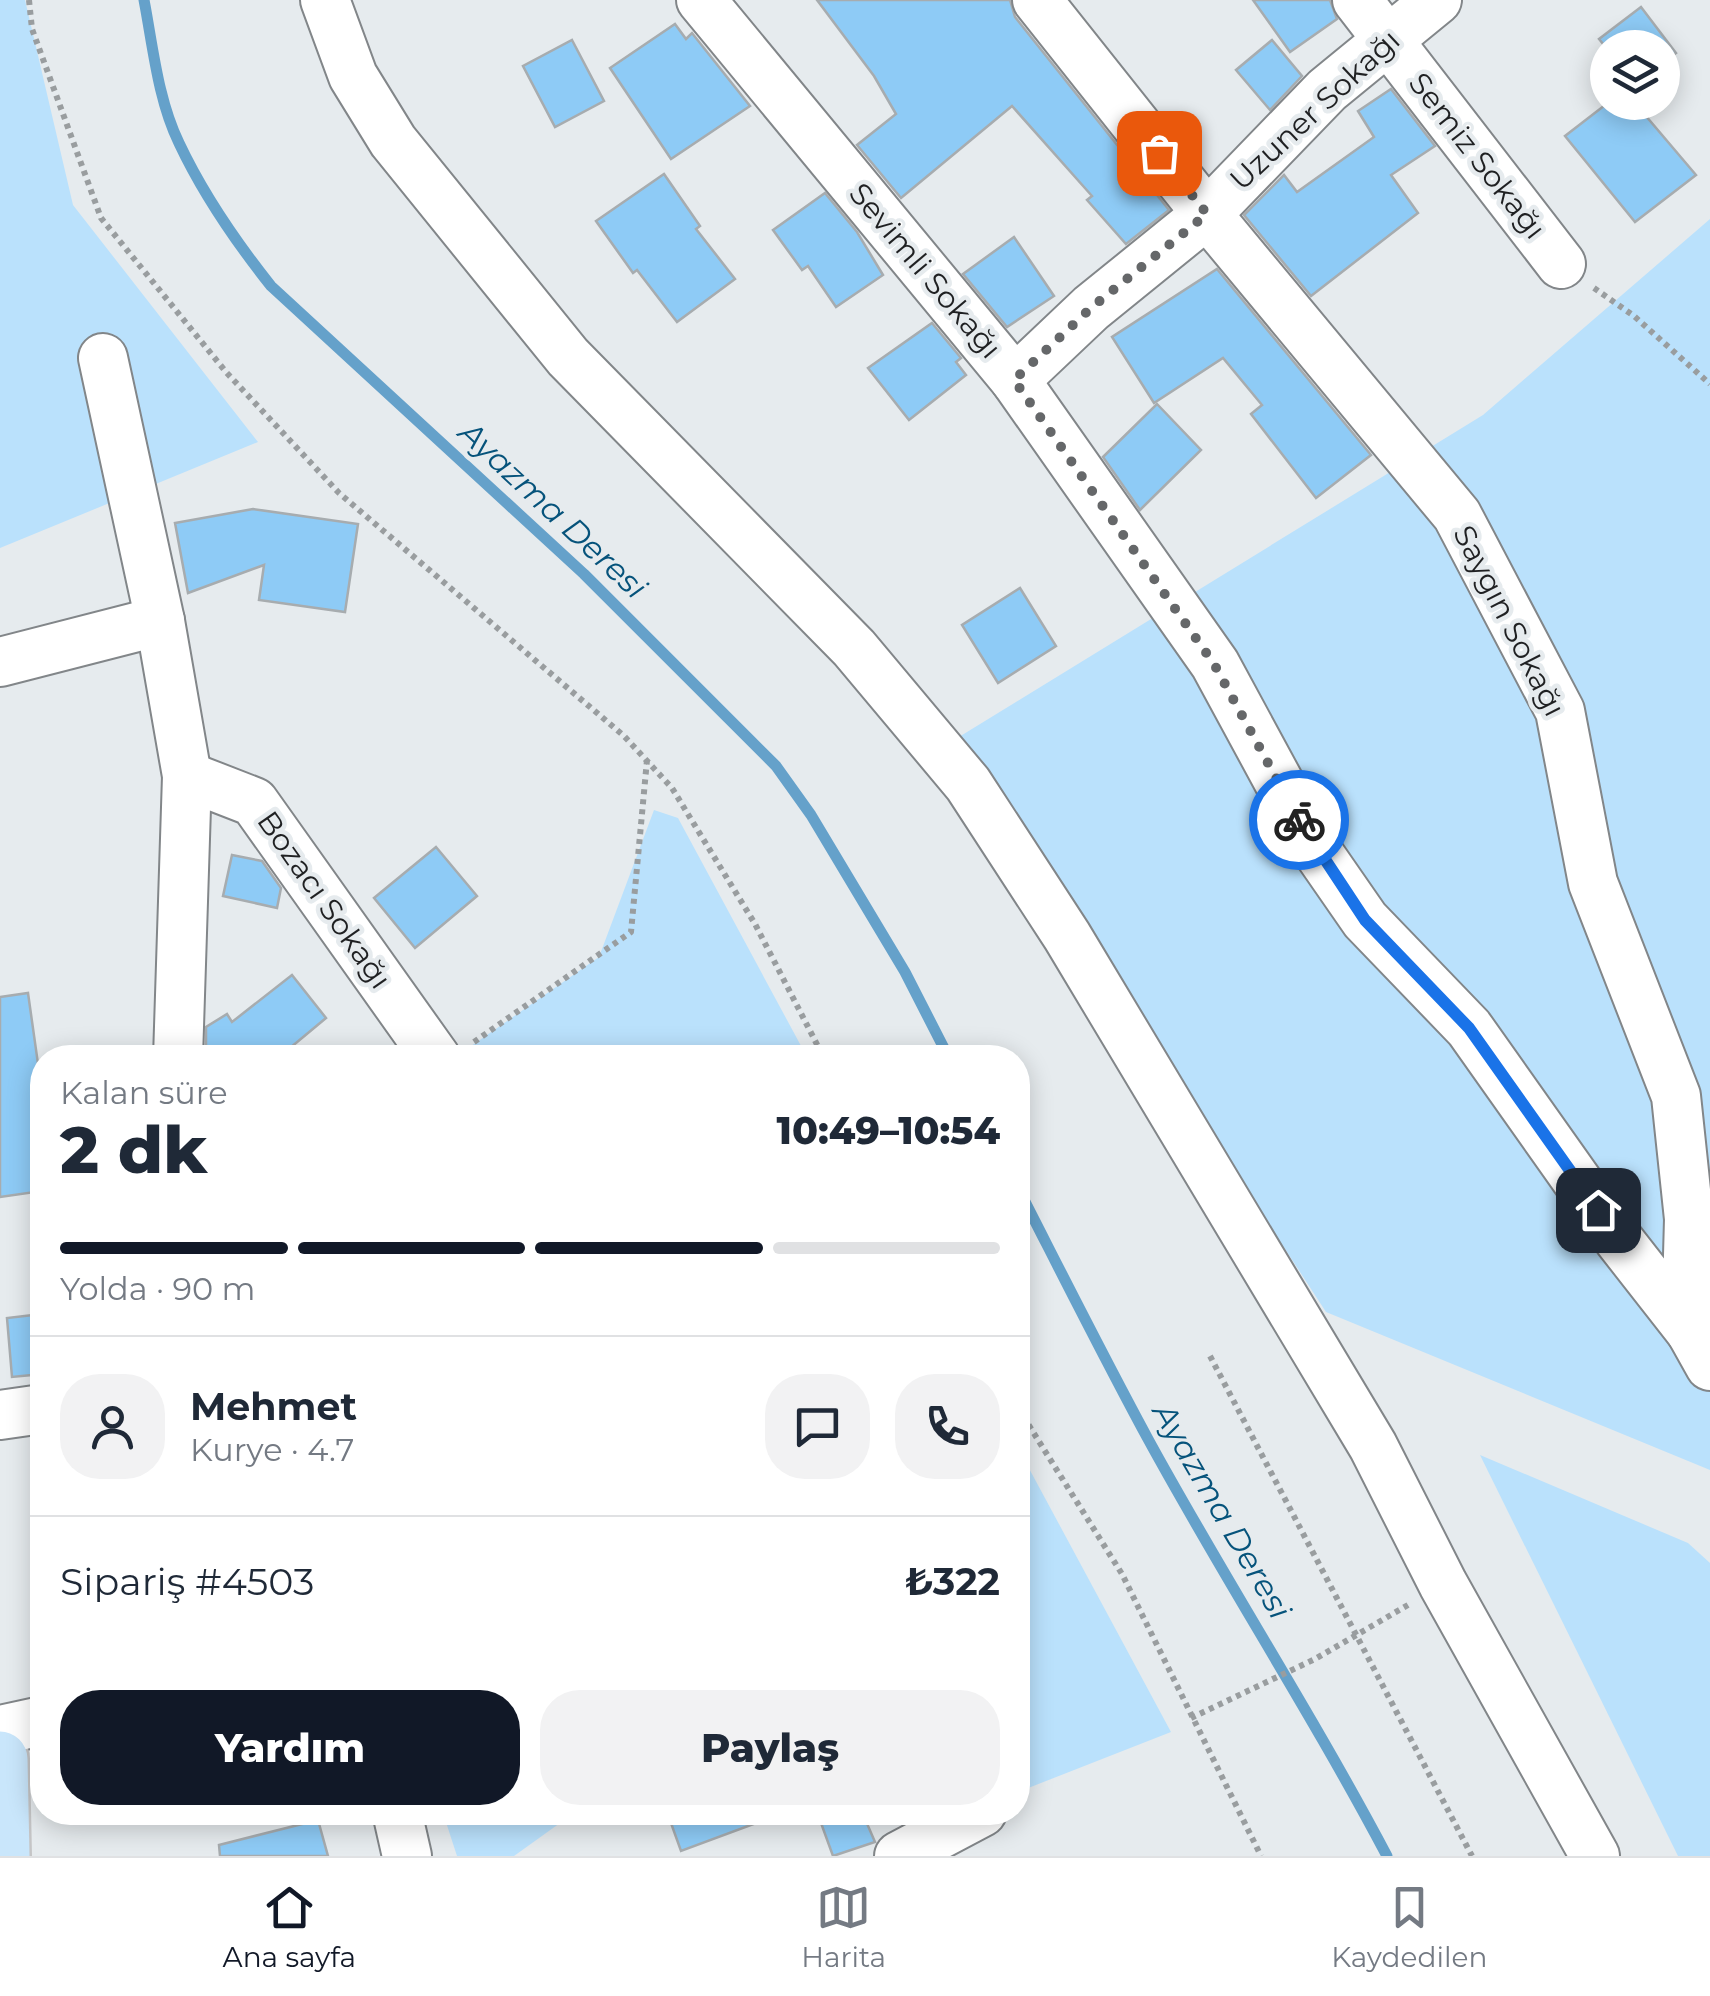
<!DOCTYPE html>
<html lang="tr">
<meta charset="utf-8">
<style>
:root{--surface:#fff;--page:#f2f2f3;--text:#1f2937;--muted:#747a83;--line:#e0e1e3;--accent:#111827}
body{margin:0;font-family:Montserrat,sans-serif;background:var(--page);color:var(--text);height:100vh;display:flex;flex-direction:column;font-size:38px;white-space:nowrap}
*{box-sizing:border-box;margin:0}
p{font-size:32px;color:var(--muted)}
.icon{flex:none;width:55px;height:55px;fill:none;stroke:currentColor;stroke-width:2;stroke-linecap:round;stroke-linejoin:round}
.map{position:relative;flex:1;overflow:hidden}
.drawer{position:absolute;left:30px;top:1045px;width:1000px;height:780px;display:flex;flex-direction:column;background:var(--surface);border-radius:40px;box-shadow:0 5px 25px #0003}
.drawer>*{flex:none}
.tools{position:absolute;left:1590px;top:30px;display:grid;gap:20px}
.tools a{display:grid;place-items:center;width:90px;height:90px;border-radius:50%;background:var(--surface);box-shadow:0 5px 25px #0003;font-size:50px}
.pin{position:absolute;display:grid;place-items:center;width:85px;height:85px;color:#fff;margin:-42px;border-radius:20px;box-shadow:0 5px 15px #0006}
.courier{position:absolute;display:grid;place-items:center;width:100px;height:100px;margin:-50px;border:8px solid #1a73e8;border-radius:50%;background:#fff;color:#222;box-shadow:0 2px 12px #0007}
.headline em{font-style:normal;font-weight:800}
.headline div{display:flex;flex-direction:column-reverse}
.headline{display:flex;align-items:center;justify-content:space-between;height:170px;padding:0 30px}
h1{font-size:65px;font-weight:800;line-height:75px}
.bar{display:grid;grid-template-columns:repeat(4,1fr);gap:15px 10px;align-content:center;height:120px;padding:0 30px}
.bar i{height:12px;border-radius:8px;background:var(--line)}
.bar .active{background:var(--accent)}
.bar p{grid-column:span 4}
.line{display:flex;align-items:center;gap:25px;padding:0 30px;border-top:2px solid var(--line)}
.line div{flex:1}
.round{display:grid;place-items:center;flex:none;width:105px;height:105px;border-radius:40px;background:var(--page)}
.action{display:flex;gap:20px;margin-top:auto;padding:20px 30px}
.action a{flex:1;height:115px;border-radius:40px;background:var(--accent);color:#fff;font-size:40px;font-weight:800;line-height:115px;text-align:center}
.action a+a{background:var(--page);color:var(--text)}
.tabs{display:flex;justify-content:space-around;align-items:center;height:140px;border-top:2px solid var(--line);background:var(--surface);font-size:28px;color:var(--muted)}
.tabs a{display:grid;justify-items:center;gap:5px}
.tabs .active{color:var(--accent)}
.map>svg:first-child{display:block}
.green{fill:#bae1fc}
.lines{fill:none;stroke-linecap:round;stroke-linejoin:round}
.stream{stroke:#65a1ca;stroke-width:11}
.building{fill:#8ecbf6;stroke:#a7acaf;stroke-width:2.5}
.minor-casing{stroke:#828689;stroke-width:52}
.major-casing{stroke:#c5c5c6;stroke-width:60}
.path{stroke:#999d9f;stroke-width:6;stroke-dasharray:5 5;stroke-linecap:butt}
.minor{stroke:#fff;stroke-width:48}
.major{stroke:#c9e6fb;stroke-width:55}
.done{stroke:#656769;stroke-width:10;stroke-dasharray:0 18}
.route{stroke:#1a73e8;stroke-width:12}
.labels{text-anchor:middle;stroke-width:9;stroke-linejoin:round;paint-order:stroke}
.street-label{font-size:30px;fill:#1f2022;stroke:#e6ebee}
.water-label{font-size:32px;font-style:italic;fill:#06537b;stroke:#e6ebee}
</style>
<div class="map">
<svg width="1710" height="1856" viewBox="0 0 1710 1856">
<rect width="100%" height="100%" fill="#e6ebee"/>
<g class="green">
<path d="M0,0H25L73,205L258,442L0,548Z"/>
<path d="M1710,219V1470L1326,1312L954,740L1483,415Z"/>
<path d="M654,810L678,818L807,1057L454,1058L599,957Z"/>
<path d="M1018,1448L1171,1732L1018,1792Z"/>
<path d="M1480,1455L1688,1543L1710,1563V1856H1678Z"/>
<path d="M443,1813V1812L574,1813L514,1856H457Z"/>
</g>
<g class="lines">
<g class="stream">
<path d="M144,0C153,47 158,100 179,143C203,194 236,242 271,286L584,574L776,766L811,815L905,972L949,1058"/>
<path d="M1018,1188C1061,1272 1103,1356 1148,1439C1225,1580 1312,1714 1387,1856"/>
</g>
</g>
<g class="building">
<path d="M817,0H1010L1015,17L1169,210L1126,244L1087,200L1092,196L1012,106L901,198L857,145L896,114L874,76Z"/>
<path d="M1253,0H1330L1337,19L1290,52Z"/>
<path d="M1641,7L1676,53L1662,64V48L1608,50L1599,39Z"/>
<path d="M675,24L686,39L692,33L750,106L671,159L610,68Z"/>
<path d="M572,40L604,101L555,127L523,66Z"/>
<path d="M1272,40L1302,76L1270,110L1236,70Z"/>
<path d="M1391,89L1435,146L1391,175L1418,213L1311,296L1244,215L1284,175L1297,192L1374,137L1358,111Z"/>
<path d="M1609,102H1634L1696,175L1635,222L1565,136Z"/>
<path d="M664,174L700,226L696,229L735,279L677,322L637,270L633,273L596,221Z"/>
<path d="M825,193L857,232L883,275L836,307L808,266L802,270L773,230Z"/>
<path d="M1014,237L1054,296L1007,327L963,274Z"/>
<path d="M1217,269L1371,455L1316,498L1251,414L1262,405L1223,358L1154,403L1112,337Z"/>
<path d="M932,323L961,358L956,362L966,375L909,420L868,368Z"/>
<path d="M1157,404L1201,450L1140,510L1103,457Z"/>
<path d="M253,509L358,524L345,612L259,600L264,565L188,593L175,523Z"/>
<path d="M1020,588L1056,646L998,683L962,625Z"/>
<path d="M436,847L477,896L415,948L374,898Z"/>
<path d="M232,855L262,861L281,888L277,908L223,896Z"/>
<path d="M292,975L326,1018L278,1058H206V1027L227,1014L232,1022Z"/>
<path d="M28,993L42,1092V1191L0,1197V997Z"/>
<path d="M42,1314V1374L12,1377L7,1318Z"/>
<path d="M667,1812H775V1816L681,1851Z"/>
<path d="M817,1812H862L875,1842L833,1856Z"/>
<path d="M318,1820L328,1856H220L219,1845Z"/>
</g>
<g class="lines">
<defs>
<g id="minor">
<path d="M325,0L353,76L393,141L568,357L854,648L968,784L1067,936L1373,1446L1443,1584L1595,1856"/>
<path d="M701,0L1015,380L1215,664L1313,845L1365,920L1469,1028L1619,1240L1691,1332"/>
<path d="M1037,0L1207,214L1457,515L1560,711L1593,883L1676,1096L1689,1219L1687,1292L1691,1332L1710,1366"/>
<path d="M1357,0L1561,264"/>
<path d="M103,358L160,621L187,776L178,1058"/>
<path d="M1015,380L1091,308L1207,214L1327,90L1437,0"/>
<path d="M0,662L160,621"/>
<path d="M187,776L254,802L436,1058"/>
<path d="M0,1415L42,1409"/>
<path d="M0,1730L42,1721"/>
<path d="M397,1812L407,1856"/>
<path d="M899,1856L982,1812"/>
</g>
<path id="major" d="M0,1759L2,1856"/>
</defs>
<use href="#minor" class="minor-casing"/>
<use href="#major" class="major-casing"/>
<g class="path">
<path d="M29,0L32,29L101,218L226,372L339,493L624,736L672,788L755,924L824,1058"/>
<path d="M1594,288L1634,316L1710,384"/>
<path d="M474,1042L631,932L647,760"/>
<path d="M1210,1356L1472,1856"/>
<path d="M1018,1408L1122,1574L1261,1856"/>
<path d="M1191,1718L1315,1659L1408,1605"/>
</g>
<use href="#minor" class="minor"/>
<use href="#major" class="major"/>
</g>
<g class="lines">
<path class="done" d="M1159,153L1207,214L1091,308L1014,380L1214,664L1299,820"/>
<path class="route" d="M1299,820L1365,920L1469,1028L1598,1210"/>
</g>
<g class="labels">
<g class="street-label">
<text transform="translate(1315 110) rotate(-43)" y="10">Uzuner Sokağı</text>
<text transform="translate(1477 156) rotate(52)" y="10">Semiz Sokağı</text>
<text transform="translate(925 271) rotate(50)" y="10">Sevimli Sokağı</text>
<text transform="translate(1509 621) rotate(63)" y="10">Saygın Sokağı</text>
<text transform="translate(324 900) rotate(55)" y="10">Bozacı Sokağı</text>
</g>
<g class="water-label">
<text transform="translate(553 510) rotate(43)" y="11">Ayazma Deresi</text>
<text transform="translate(1222 1511) rotate(60)" y="11">Ayazma Deresi</text>
</g>
</g>
</svg>
<div class="tools">
<a><svg class="icon" aria-label="layers" viewBox="0 0 24 24"><path d="M12 4l9 5-9 5-9-5zM3 14l9 5 9-5"/></svg></a>
</div>
<div class="pin" style="left:1159px;top:153px;background:#ea580c"><svg class="icon" aria-label="bag" viewBox="0 0 24 24"><path d="M5 8h14l-1 12H6zM9 8a3 3 0 0 1 6 0"/></svg></div>
<div class="pin" style="left:1598px;top:1210px;background:#1f2937"><svg class="icon" aria-label="home" viewBox="0 0 24 24"><path d="M3 11l9-7 9 7M6 9v11h12V9"/></svg></div>
<div class="courier" style="left:1299px;top:820px"><svg class="icon" aria-label="bike" viewBox="0 0 24 24"><circle cx="6" cy="16" r="4"/><circle cx="18" cy="16" r="4"/><path d="M6 16l4-8h5l3 8M10 8l3 8H6M13 5h3"/></svg></div>
<section class="drawer">
<div class="headline"><div><h1>2 dk</h1><p>Kalan süre</p></div><em>10:49–10:54</em></div>
<div class="bar"><i class="active"></i><i class="active"></i><i class="active"></i><i></i><p>Yolda · 90 m</p></div>
<div class="line" style="height:180px"><a class="round"><svg class="icon" aria-label="person" viewBox="0 0 24 24"><circle cx="12" cy="8" r="4"/><path d="M4 21q1-7 8-7t8 7"/></svg></a><div><b>Mehmet</b><p>Kurye · 4.7</p></div><a class="round"><svg class="icon" aria-label="chat" viewBox="0 0 24 24"><path d="M4 5h16v11H9l-5 4z"/></svg></a><a class="round"><svg class="icon" aria-label="phone" viewBox="0 0 24 24"><path d="M5 4h4l2 5-3 2q2 4 5 5l2-3 5 2v4C11 20 4 13 5 4z"/></svg></a></div>
<div class="line" style="height:130px"><div>Sipariş #4503</div><b>₺322</b></div>
<div class="action"><a>Yardım</a><a>Paylaş</a></div>
</section>
</div>
<nav class="tabs">
<a class="active"><svg class="icon" aria-label="home" viewBox="0 0 24 24"><path d="M3 11l9-7 9 7M6 9v11h12V9"/></svg>Ana sayfa</a>
<a><svg class="icon" aria-label="map" viewBox="0 0 24 24"><path d="M3 6l6-2 6 2 6-2v14l-6 2-6-2-6 2zM9 4v14M15 6v14"/></svg>Harita</a>
<a><svg class="icon" aria-label="saved" viewBox="0 0 24 24"><path d="M7 4h10v16l-5-4-5 4z"/></svg>Kaydedilen</a>
</nav>
